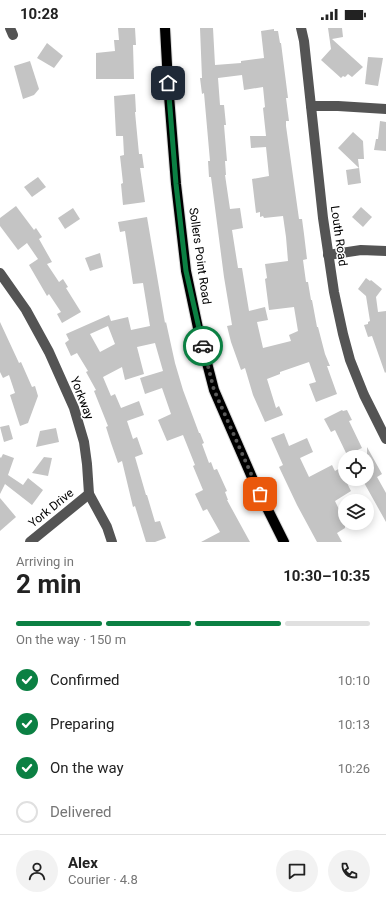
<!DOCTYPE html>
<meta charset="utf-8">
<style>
:root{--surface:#fff;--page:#f2f2f2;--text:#222;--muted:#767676;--line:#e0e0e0;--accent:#0b8043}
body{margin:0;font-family:Roboto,sans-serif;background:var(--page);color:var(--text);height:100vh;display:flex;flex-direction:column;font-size:15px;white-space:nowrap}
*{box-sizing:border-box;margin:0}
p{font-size:13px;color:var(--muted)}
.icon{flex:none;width:22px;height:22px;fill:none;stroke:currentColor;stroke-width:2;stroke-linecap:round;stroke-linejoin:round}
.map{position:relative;height:514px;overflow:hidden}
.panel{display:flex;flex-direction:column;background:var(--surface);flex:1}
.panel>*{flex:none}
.buttons{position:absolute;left:338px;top:422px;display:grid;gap:8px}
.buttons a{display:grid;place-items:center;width:36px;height:36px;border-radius:50%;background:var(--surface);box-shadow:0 2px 10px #0003;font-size:20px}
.pin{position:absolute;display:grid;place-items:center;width:34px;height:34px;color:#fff;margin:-17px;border-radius:8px;box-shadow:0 2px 6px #0006}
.courier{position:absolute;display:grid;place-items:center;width:40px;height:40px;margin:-20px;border:3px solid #0b8043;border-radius:50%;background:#fff;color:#222;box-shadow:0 1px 5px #0007}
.headline em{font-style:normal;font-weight:700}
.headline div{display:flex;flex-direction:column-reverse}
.headline{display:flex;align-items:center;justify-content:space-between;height:68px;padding:0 16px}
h1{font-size:26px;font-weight:700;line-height:30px}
.bar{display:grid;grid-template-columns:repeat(4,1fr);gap:6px 4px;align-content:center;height:48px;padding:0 16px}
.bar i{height:5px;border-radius:3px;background:var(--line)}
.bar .active{background:var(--accent)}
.bar p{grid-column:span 4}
.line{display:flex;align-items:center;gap:10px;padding:0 16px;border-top:1px solid var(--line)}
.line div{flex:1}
.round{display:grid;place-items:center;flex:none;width:42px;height:42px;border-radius:21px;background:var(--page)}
ol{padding:0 16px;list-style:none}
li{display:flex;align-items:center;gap:12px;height:44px}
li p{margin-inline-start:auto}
li .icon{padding:4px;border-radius:50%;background:var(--accent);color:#fff;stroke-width:4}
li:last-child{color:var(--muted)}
li i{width:22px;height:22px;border:2px solid var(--line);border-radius:50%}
.status{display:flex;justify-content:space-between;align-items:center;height:28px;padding:0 20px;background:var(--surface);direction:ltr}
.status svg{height:11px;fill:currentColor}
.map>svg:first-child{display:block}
.building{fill:#c4c4c4;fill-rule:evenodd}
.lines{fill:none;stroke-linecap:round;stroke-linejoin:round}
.major-casing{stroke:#dbdbdb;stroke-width:12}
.minor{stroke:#545454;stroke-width:10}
.major{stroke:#000;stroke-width:10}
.done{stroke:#595959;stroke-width:4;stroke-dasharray:0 7.2}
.route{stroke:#0b8043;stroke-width:5}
.labels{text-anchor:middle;stroke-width:3;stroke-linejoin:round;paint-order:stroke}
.street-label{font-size:12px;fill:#000;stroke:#fff}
</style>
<div class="status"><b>10:28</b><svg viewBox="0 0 49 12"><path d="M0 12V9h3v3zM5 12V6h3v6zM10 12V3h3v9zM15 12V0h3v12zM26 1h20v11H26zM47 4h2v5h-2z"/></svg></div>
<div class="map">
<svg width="386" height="514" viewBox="0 0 386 514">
<rect width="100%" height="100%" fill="#fff"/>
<g class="building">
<path d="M118,0H135L136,17H133L134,51H96V25L115,23L114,12H119Z"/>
<path d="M200,0H213L215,37L241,35V33L264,30L261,3L274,1V3H278L280,15H281L288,70H286L289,93H286V98L299,191H302L304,206L307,231L303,232L306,254H308L311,272H312L317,299H318L325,326L330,338H327L337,366L316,374L309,356L316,354L309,334L280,344V346L267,351L276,380L279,378L283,387L265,394L253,367L245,340L241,342L231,314L227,298L232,297L224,249L211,149H209L208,133H210L204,65L202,66L200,50H202ZM242,47L244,62L263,59L265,79L263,80L266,108H250L251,120L266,119L269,148L252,151L256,185L260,184V189L263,188L264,190L283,188L286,209L288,233L265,236L267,250L265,251L269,282L294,279L298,303L289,307L291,313L263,320L257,294L268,292L265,279L249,283L242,240H238L232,202L243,200L240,180L230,181L225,147H226L225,133H227L224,97H226L224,77H220L218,50Z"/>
<path d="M328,0H342L343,9L332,11L363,39L352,49L348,46L345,49L343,48L341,50L321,32L331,21Z"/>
<path d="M47,15L63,28L54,40L37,30Z"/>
<path d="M368,29L383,30L378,58L365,56Z"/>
<path d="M30,33L39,61L34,67L23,71L14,38Z"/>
<path d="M135,66L136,84H135L139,126H142L144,140H140L145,174L123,177L121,156L123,155L120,128L124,127L123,108H116L114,68Z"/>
<path d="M380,93L386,94V123L374,122L376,111H378Z"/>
<path d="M353,104L363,113L364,131H358L361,155L348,157L346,142L359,140L338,120Z"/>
<path d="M38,149L46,159L32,169L24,159Z"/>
<path d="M16,178L34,202L36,200L42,209L39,211L52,234L47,236L59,254L63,251L68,259L66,260L81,284L62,295L57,286L61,284L49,266L47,268L29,237L38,231L27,215L18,222L0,198V190Z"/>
<path d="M361,179L372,189L363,199L352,189Z"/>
<path d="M73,180L80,191L65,201L58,190Z"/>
<path d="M147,189L165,295L166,294L175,335L183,362L199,405H200L204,415L202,416L209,435L211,434L214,442L217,441L227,463L225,464L228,472H227L250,514H201L220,504L207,481L203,483L195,466L203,462L193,438L195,437L183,407L167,413L158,392L171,386L162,360L145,366L140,350L163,343L155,315L137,319L144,346L125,352L122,339L103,349L111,368L115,366L121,380L139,373L144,387L127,393L133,411L137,409L143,426L135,429L146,467H147L155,494L160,493L166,510L155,514H146L135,478L133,479L122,433L118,435L111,415L106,399L108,398L94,363L96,362L86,344L88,343L77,325L71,328L65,315L69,312L66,306L109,287L111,293L128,289L131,302L150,298L143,255L133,256L125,203L120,204L118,194ZM108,298L115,316L100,324L90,306Z"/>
<path d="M100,225L103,239L90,243L85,230Z"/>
<path d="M366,250L370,253L371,252L382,261L376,269L378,284L386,283V344L385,345L372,308L368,309L364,297L368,296V294L370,293L366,268L358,261Z"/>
<path d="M0,294L19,335L21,334L32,359L35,358L38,368L28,395L20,398L10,367L15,365L9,347L3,350L0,344Z"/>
<path d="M342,382L343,383L347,382L352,392L349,393L362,420L347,427L335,402L331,404L324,391Z"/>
<path d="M9,397L13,411L4,414L0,399Z"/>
<path d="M56,400L59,414L36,419L40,403Z"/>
<path d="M284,405L289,418L307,410L313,424L300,430L309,449L332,437L335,443L345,437V451L351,463L335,473L345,494V500L337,505L342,514H317L297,477L279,439L283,437L271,410Z"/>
<path d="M367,419L382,446L377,449L386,465V494L362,451H367Z"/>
<path d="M3,426L14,430L8,447L23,457L28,450L43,462L32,477L5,456L0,466V429L1,430Z"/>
<path d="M44,429L52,430L48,448L32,445Z"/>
<path d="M0,470L16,489L0,503Z"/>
</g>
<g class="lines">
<defs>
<path id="major" d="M165,0L168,55L176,156L186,243L198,300L214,362L254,454L284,514"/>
</defs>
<use href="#major" class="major-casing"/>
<g class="minor">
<path d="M10,0L13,7"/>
<path d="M301,0L304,13L323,190L334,264L343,306L350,332L364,367L386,411"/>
<path d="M311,78H338L386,81"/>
<path d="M328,227L361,222L386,223"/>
<path d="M0,245L26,282L49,324L74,380L84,414L87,436L89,466L107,499L112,514"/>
<path d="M30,514L89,466"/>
</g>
<use href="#major" class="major"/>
</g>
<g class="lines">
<path class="done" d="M203,318L214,362L260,466"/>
<path class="route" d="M168,55L176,156L186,243L203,318"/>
</g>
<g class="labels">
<g class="street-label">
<text transform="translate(339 208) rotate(82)" y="4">Louth Road</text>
<text transform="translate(200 228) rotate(82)" y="4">Sollers Point Road</text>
<text transform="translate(82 370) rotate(69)" y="4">Yorkway</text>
<text transform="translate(51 480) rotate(-39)" y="4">York Drive</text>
</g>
</g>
</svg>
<div class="buttons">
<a><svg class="icon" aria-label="locate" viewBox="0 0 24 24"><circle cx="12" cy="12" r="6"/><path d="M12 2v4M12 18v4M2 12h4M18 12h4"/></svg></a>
<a><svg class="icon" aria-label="layers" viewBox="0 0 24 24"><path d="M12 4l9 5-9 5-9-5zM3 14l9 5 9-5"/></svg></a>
</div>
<div class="pin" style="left:260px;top:466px;background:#ea580c"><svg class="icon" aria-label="bag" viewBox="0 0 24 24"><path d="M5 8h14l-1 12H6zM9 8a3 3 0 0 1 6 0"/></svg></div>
<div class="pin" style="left:168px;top:55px;background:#1f2937"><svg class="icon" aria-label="home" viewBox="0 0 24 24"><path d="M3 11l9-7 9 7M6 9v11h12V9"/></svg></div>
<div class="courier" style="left:203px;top:318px"><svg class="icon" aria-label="car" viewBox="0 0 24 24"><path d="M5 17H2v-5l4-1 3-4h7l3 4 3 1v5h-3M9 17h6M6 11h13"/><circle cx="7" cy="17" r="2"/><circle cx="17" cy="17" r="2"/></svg></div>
</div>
<section class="panel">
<div class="headline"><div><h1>2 min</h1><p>Arriving in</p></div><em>10:30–10:35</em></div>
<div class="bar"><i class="active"></i><i class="active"></i><i class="active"></i><i></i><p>On the way · 150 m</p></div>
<ol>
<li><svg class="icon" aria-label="check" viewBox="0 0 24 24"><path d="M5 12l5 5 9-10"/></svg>Confirmed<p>10:10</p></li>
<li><svg class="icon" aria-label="check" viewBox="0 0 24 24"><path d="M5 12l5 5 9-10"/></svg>Preparing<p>10:13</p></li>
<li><svg class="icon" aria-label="check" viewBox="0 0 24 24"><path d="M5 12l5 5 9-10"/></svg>On the way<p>10:26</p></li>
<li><i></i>Delivered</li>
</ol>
<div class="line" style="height:72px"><a class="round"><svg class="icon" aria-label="person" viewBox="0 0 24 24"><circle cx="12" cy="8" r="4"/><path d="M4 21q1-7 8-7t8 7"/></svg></a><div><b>Alex</b><p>Courier · 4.8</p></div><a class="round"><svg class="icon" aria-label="chat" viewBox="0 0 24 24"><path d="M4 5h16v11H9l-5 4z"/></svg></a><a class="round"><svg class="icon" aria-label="phone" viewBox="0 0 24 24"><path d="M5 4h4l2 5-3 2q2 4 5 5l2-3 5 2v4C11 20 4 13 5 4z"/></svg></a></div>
</section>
